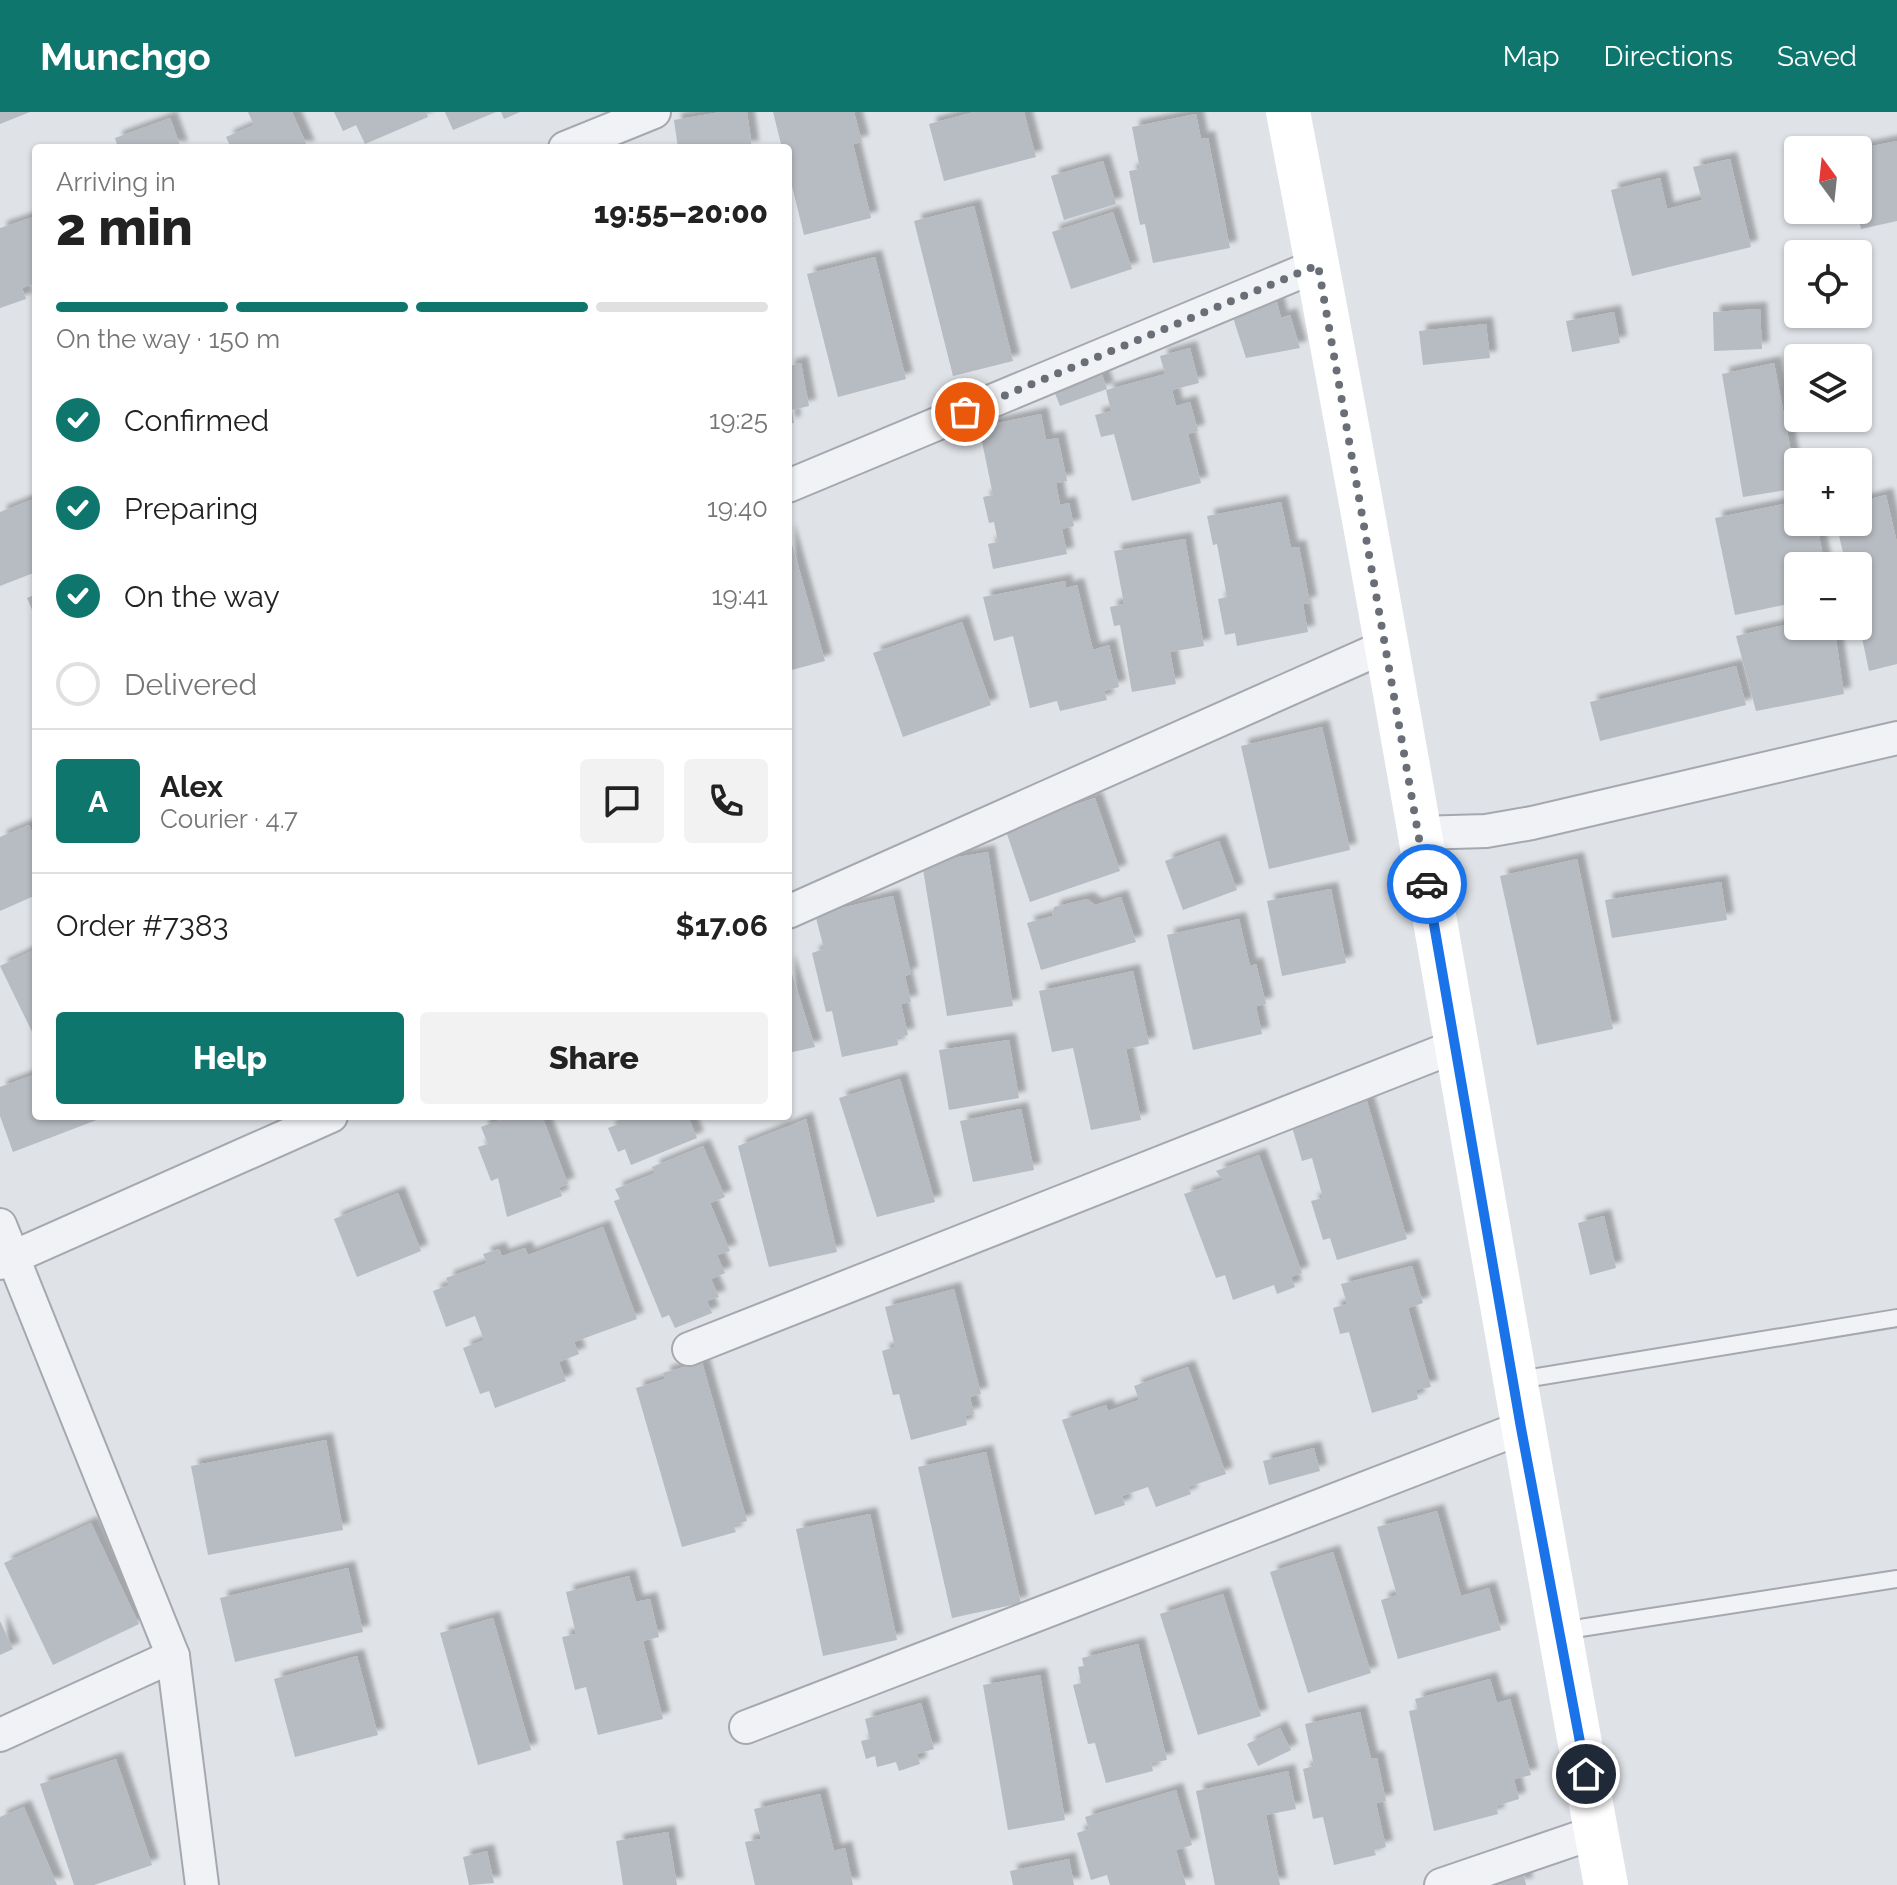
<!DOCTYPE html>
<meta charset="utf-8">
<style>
:root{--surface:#fff;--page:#f2f2f2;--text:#222;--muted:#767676;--line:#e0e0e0;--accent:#0f766e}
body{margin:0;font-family:Raleway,sans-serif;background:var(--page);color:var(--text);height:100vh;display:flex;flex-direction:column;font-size:30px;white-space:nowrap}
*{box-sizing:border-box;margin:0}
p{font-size:26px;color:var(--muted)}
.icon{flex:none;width:44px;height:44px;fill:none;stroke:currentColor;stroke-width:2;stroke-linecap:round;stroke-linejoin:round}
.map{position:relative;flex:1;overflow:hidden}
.side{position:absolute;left:32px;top:32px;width:760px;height:976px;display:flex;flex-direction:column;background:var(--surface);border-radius:8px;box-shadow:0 2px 6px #0004}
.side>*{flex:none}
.needle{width:52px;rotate:345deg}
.buttons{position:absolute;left:1784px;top:24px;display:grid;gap:16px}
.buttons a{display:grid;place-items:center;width:88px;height:88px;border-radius:8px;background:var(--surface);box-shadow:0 2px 6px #0004;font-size:40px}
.pin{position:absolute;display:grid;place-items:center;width:68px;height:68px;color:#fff;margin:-34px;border:4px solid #fff;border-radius:50%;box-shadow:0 2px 8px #0007}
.courier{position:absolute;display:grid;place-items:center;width:80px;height:80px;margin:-40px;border:6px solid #1a73e8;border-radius:50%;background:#fff;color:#222;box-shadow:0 2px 10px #0007}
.overview em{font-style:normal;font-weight:800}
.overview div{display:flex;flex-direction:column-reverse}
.overview{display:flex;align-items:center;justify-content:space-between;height:136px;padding:0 24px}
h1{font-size:52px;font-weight:800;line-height:60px}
.bar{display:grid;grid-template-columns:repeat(4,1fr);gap:12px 8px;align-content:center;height:96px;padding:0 24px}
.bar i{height:10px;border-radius:6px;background:var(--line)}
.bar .selected{background:var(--accent)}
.bar p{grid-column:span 4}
.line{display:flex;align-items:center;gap:20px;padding:0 24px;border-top:2px solid var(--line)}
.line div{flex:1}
.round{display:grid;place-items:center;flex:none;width:84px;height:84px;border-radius:8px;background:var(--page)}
ol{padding:0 24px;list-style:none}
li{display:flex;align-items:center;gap:24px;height:88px}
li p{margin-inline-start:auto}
li .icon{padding:8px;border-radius:50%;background:var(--accent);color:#fff;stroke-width:4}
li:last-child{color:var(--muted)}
li i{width:44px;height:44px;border:4px solid var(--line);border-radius:50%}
.action{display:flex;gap:16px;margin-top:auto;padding:16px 24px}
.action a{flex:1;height:92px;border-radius:8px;background:var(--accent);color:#fff;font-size:32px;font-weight:800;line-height:92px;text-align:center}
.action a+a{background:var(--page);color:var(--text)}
header{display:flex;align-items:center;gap:48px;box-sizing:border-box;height:112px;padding:0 40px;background:var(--accent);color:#fff}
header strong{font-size:38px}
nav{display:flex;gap:44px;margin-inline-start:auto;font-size:28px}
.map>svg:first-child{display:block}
.building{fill:#b7bbc2;filter:url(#shadow)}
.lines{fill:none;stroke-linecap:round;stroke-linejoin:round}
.lane-casing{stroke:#a5a9af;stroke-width:20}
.street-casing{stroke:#a5a9af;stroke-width:36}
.lane{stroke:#f1f2f5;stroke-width:16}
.street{stroke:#f1f2f5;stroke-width:32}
.secondary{stroke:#fff;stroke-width:44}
.done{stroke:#696e77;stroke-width:8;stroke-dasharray:0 14.4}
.route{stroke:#1a73e8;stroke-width:10}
</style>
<header>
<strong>Munchgo</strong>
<nav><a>Map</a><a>Directions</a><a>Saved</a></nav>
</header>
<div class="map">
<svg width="1897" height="1773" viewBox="0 0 1897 1773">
<defs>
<filter id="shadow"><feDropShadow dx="7" dy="-7" stdDeviation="2" flood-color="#0004"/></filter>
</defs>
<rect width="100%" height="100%" fill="#dfe2e6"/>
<g class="building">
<path d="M0,0H30L0,12Z"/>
<path d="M248,0H292L308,36H231L226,25L254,13Z"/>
<path d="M334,0H426L428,5L365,32L356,13L343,19Z"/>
<path d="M445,0H496L453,18Z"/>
<path d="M501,0H520L504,7Z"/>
<path d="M721,0H747L752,36H678L674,8Z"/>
<path d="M773,0H854L862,30L853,32L871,106L804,123L788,58V36H782Z"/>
<path d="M974,0H1024L1036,45L944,69L929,12Z"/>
<path d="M1196,2L1201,27L1208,26L1230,136L1153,151L1145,112L1140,113L1129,59L1140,57L1132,15Z"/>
<path d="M170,6L181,36H118L115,26Z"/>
<path d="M1897,29V109L1861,117L1857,98L1858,37Z"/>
<path d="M1730,47L1751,135L1632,164L1611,78L1660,66L1667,97L1702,88L1693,55Z"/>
<path d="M1103,49L1116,92L1064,108L1051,64Z"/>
<path d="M974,94L1013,249L953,264L914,109Z"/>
<path d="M1113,100L1132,157L1071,177L1052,120Z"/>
<path d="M36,104V171L22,176L26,187L0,196V116Z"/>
<path d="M875,145L906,267L838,285L807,162Z"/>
<path d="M1274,179L1281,206L1290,203L1300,236L1246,246L1229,193Z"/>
<path d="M1760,197L1762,237L1714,239L1713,200Z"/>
<path d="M1614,200L1620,231L1572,240L1566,209Z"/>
<path d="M1486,212L1490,246L1423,253L1419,219Z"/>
<path d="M1190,236L1199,271L1172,278L1176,294L1190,290L1198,319L1188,322L1201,371L1132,389L1114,322L1101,325L1095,303L1111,299L1106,278L1165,262L1160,244Z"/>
<path d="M801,251L809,294L792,298L794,311L788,312V254Z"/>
<path d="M1774,251L1798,376L1743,385L1722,262Z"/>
<path d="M1099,254L1107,277L1060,294L1051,271Z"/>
<path d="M1041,302L1046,328L1058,326L1067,369L1056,371L1060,393L1069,391L1074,414L1062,417L1067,442L993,457L988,432L998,430L994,410L989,411L983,385L993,383L979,315Z"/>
<path d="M1886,383L1897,431V552L1869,559L1858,507V454H1846L1836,410H1858V390Z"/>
<path d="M36,386V460L0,474V400Z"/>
<path d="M1798,389V410H1816L1825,454H1798V490L1735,503L1715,406Z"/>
<path d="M1281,390L1291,436L1299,435L1310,491L1303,492L1308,520L1237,534L1235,521L1225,523L1218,487L1227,485L1217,432L1213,433L1207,404Z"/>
<path d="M788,418L825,549L788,559Z"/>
<path d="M1185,427L1204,534L1170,540L1176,572L1132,580L1120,513L1114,514L1110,495L1124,492L1114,439Z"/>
<path d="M1065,469L1066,476L1077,473L1093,538L1109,533L1119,575L1104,579L1107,588L1060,599L1057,589L1030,596L1013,524L994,529L983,485Z"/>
<path d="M36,482V507L27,486Z"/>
<path d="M962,510L991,593L903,625L873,541Z"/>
<path d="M1798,510V514H1834L1844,582L1756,599L1736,524Z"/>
<path d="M1736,554L1746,593L1600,629L1590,590Z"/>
<path d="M1322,615L1350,738L1269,757L1241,634Z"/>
<path d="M1095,686L1120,759L1030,790L1005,716Z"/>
<path d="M29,713L36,730V783L0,799V725Z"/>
<path d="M1219,729L1237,778L1183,798L1165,749Z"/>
<path d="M988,740L1013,894L947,904L922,751Z"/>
<path d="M1577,747L1613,917L1537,933L1500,764Z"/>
<path d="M1721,770L1727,808L1612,826L1605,788Z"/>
<path d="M1331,777L1346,851L1282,864L1267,789Z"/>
<path d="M893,784L911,862L905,864L911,890L901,892L908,923L897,925L898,933L842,945L832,899L826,900L812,841L824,837L815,802Z"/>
<path d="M1121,785L1136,830L1041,858L1027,811L1052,804L1054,795L1087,787L1095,793Z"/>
<path d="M1239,807L1250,854L1256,852L1266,892L1256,894L1262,922L1193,938L1167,823Z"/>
<path d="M36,837V928L0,854Z"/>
<path d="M788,849L815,935L788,941Z"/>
<path d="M1133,859L1149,932L1126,937L1141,1008L1091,1018L1073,936L1052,940L1039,879Z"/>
<path d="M1009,928L1019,986L949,998L939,938Z"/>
<path d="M36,962V1004H107L13,1040L0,1004V975Z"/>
<path d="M900,967L935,1090L877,1105L839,986Z"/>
<path d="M1366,986L1407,1127L1337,1148L1330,1126L1323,1128L1311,1089L1323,1086L1312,1046L1302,1049L1290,1008Z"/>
<path d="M1021,997L1034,1058L973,1070L960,1009Z"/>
<path d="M511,1004H542L568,1072L559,1076L562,1084L507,1105L498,1066L491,1069L478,1035L488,1032L481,1015Z"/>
<path d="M616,1004H688L697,1026L631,1053L625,1037L618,1040L608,1016L619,1012Z"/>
<path d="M806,1007L837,1140L769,1155L738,1034Z"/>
<path d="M703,1034L725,1085L710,1091L730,1139L717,1143L725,1161L711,1167L719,1185L707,1189L712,1201L675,1216L669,1203L662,1206L614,1089L620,1087L615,1077L655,1061L652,1055Z"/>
<path d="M1259,1043L1302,1161L1291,1165L1295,1175L1277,1182L1274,1173L1233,1188L1225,1163L1216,1166L1184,1082L1223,1068L1216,1059Z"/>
<path d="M398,1081L421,1139L357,1165L334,1107Z"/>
<path d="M1604,1104L1616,1156L1590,1163L1578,1111Z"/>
<path d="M603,1115L637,1207L574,1230L579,1242L559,1250L566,1269L495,1296L489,1279L480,1282L463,1236L484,1228L475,1204L446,1215L433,1179L449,1173L446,1166L487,1151L483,1142L499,1137L502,1144L525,1136L528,1143Z"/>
<path d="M1412,1154L1423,1191L1408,1196L1431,1275L1416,1278L1418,1287L1372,1301L1349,1220L1340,1222L1333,1196L1347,1192L1341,1172Z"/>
<path d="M954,1177L981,1282L970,1285L974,1302L965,1304L967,1313L911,1328L899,1282L893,1283L882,1239L895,1235L885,1195Z"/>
<path d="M702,1250L747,1409L733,1413L736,1420L682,1435L636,1276L665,1267L663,1261Z"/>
<path d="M1188,1255L1226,1362L1188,1375L1191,1382L1156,1395L1148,1375L1122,1384L1125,1393L1095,1403L1062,1308L1106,1293L1108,1299L1139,1288L1134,1274Z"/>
<path d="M326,1328L343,1418L208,1443L191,1354Z"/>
<path d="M1314,1336L1320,1359L1269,1373L1263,1349Z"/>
<path d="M986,1340L1021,1491L952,1506L918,1355Z"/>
<path d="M1437,1399L1461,1484L1489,1476L1501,1518L1398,1547L1381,1488L1397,1483L1377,1415Z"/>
<path d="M870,1402L897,1528L823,1544L796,1417Z"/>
<path d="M91,1411L139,1512L53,1553L4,1451Z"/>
<path d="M1333,1440L1371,1561L1308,1581L1270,1460Z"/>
<path d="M348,1456L363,1520L235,1550L220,1486Z"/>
<path d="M629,1464L636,1490L650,1487L659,1525L643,1529L663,1607L598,1623L586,1575L575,1578L562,1525L576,1522L566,1480Z"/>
<path d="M1223,1482L1261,1604L1198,1623L1160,1502Z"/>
<path d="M493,1506L531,1638L478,1653L440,1521Z"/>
<path d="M0,1509L13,1537L0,1543Z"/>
<path d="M1138,1532L1167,1648L1151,1651L1153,1659L1106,1671L1095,1631L1088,1632L1073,1573L1081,1571L1078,1555L1084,1554L1082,1546Z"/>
<path d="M357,1544L378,1623L295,1645L274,1567Z"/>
<path d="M1040,1563L1065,1708L1008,1718L983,1573Z"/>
<path d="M1490,1567L1497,1591L1510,1587L1531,1663L1514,1667L1519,1687L1496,1694L1498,1702L1434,1719L1409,1599L1418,1597L1415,1587Z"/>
<path d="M921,1591L934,1637L917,1642L920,1652L899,1659L896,1650L877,1655L875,1644L866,1647L861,1629L870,1627L865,1607Z"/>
<path d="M1360,1600L1371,1647L1377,1646L1386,1689L1376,1691L1386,1735L1374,1738L1376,1743L1334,1753L1323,1705L1313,1707L1303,1657L1314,1654L1305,1612Z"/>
<path d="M1280,1616L1291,1638L1258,1654L1247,1632Z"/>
<path d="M116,1647L152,1753L94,1773H74L40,1672Z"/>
<path d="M1288,1659L1296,1697L1266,1703L1280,1773H1215L1196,1679Z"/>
<path d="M1176,1678L1192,1733L1176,1738L1186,1773H1110L1107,1763L1091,1768L1077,1721L1089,1717L1085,1705Z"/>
<path d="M820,1682L834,1739L845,1736L853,1773H755L745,1730L761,1727L754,1697Z"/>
<path d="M24,1695L57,1773H0V1705Z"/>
<path d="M668,1720L677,1773H623L616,1729Z"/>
<path d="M487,1739L494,1771L469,1773L463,1745Z"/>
<path d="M1069,1747L1074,1773H1013L1010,1759Z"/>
<path d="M1523,1758L1526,1773H1459Z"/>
</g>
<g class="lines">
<defs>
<g id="lane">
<path d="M1519,1268L1897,1206"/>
<path d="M1561,1519L1897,1467"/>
</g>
<g id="street">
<path d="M565,36L654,0"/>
<path d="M788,374L1318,153"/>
<path d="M1418,721L1486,719L1532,711L1897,626"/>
<path d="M788,800L1386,534"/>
<path d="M0,1113L173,1544L202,1773"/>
<path d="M0,1151L331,1004"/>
<path d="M689,1237L1456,934"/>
<path d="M746,1615L1521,1316"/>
<path d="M0,1623L173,1544"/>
<path d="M1441,1773L1596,1720"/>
</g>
</defs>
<use href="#lane" class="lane-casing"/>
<use href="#street" class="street-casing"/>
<use href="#lane" class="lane"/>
<use href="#street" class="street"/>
<path class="secondary" d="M1288,0C1402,589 1496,1183 1606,1773"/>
</g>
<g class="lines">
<path class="done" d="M965,300L1318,153L1427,772"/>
<path class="route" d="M1427,772L1521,1316L1586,1662"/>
</g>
</svg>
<div class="buttons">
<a><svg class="needle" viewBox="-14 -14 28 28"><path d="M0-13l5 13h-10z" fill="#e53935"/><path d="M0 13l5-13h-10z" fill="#767676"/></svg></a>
<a><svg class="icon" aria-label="locate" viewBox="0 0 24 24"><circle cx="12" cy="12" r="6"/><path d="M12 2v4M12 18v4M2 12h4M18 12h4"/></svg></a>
<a><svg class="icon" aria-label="layers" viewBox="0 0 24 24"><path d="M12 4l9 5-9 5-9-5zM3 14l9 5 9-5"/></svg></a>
<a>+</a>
<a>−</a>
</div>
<div class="pin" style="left:965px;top:300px;background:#ea580c"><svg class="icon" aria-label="bag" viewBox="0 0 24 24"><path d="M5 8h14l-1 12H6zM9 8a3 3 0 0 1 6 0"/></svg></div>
<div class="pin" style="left:1586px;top:1662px;background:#1f2937"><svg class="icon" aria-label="home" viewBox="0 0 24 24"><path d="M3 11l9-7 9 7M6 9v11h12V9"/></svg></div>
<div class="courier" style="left:1427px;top:772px"><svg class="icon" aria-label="car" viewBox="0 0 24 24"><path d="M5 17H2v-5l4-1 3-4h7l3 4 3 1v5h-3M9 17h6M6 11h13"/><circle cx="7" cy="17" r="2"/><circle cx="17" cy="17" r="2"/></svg></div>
<section class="side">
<div class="overview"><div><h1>2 min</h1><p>Arriving in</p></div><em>19:55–20:00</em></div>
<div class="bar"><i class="selected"></i><i class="selected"></i><i class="selected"></i><i></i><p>On the way · 150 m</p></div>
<ol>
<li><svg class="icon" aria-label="check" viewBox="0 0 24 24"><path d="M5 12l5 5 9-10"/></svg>Confirmed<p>19:25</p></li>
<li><svg class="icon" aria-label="check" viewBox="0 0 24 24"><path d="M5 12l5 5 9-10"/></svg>Preparing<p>19:40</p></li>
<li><svg class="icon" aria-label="check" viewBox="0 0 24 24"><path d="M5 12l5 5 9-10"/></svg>On the way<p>19:41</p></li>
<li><i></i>Delivered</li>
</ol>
<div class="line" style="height:144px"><b class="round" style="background:var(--accent);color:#fff">A</b><div><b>Alex</b><p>Courier · 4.7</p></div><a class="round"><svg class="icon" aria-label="chat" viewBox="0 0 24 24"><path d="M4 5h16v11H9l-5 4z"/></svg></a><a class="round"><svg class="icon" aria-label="phone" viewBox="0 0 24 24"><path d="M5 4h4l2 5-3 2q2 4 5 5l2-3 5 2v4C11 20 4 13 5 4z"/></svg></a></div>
<div class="line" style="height:104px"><div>Order #7383</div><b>$17.06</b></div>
<div class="action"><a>Help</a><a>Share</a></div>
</section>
</div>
